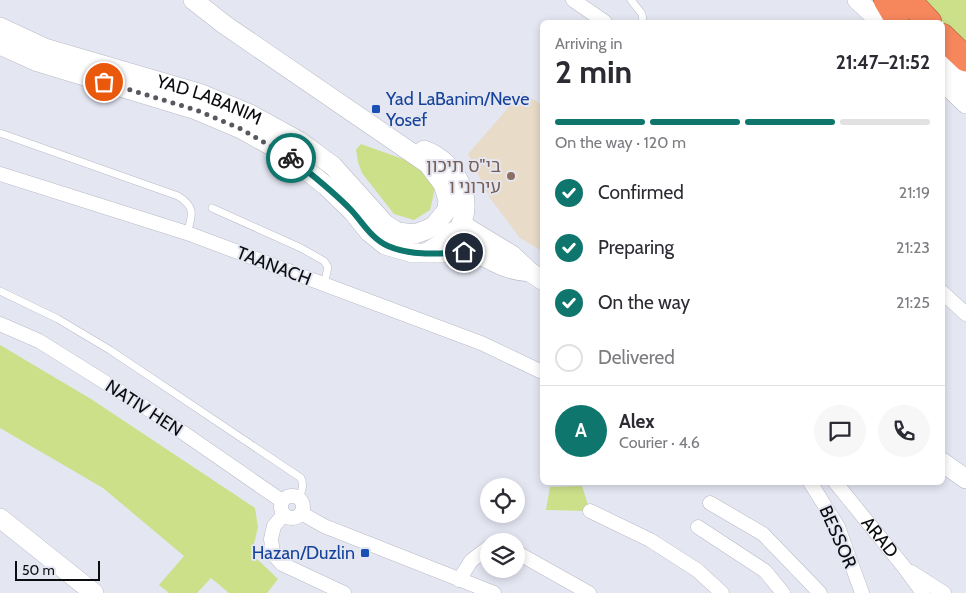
<!DOCTYPE html>
<meta charset="utf-8">
<style>
:root{--surface:#fff;--page:#f7f7f7;--text:#2b2b33;--muted:#7c7c81;--line:#e1e1e2;--accent:#0f766e}
body{margin:0;font-family:Cabin,"Noto Sans Hebrew",sans-serif;background:var(--page);color:var(--text);height:100vh;display:flex;flex-direction:column;font-size:19px;white-space:nowrap}
*{box-sizing:border-box;margin:0}
p{font-size:16px;color:var(--muted)}
.icon{flex:none;width:28px;height:28px;fill:none;stroke:currentColor;stroke-width:2;stroke-linecap:round;stroke-linejoin:round}
.map{position:relative;flex:1;overflow:hidden}
.drawer{position:absolute;left:540px;top:20px;width:405px;height:465px;display:flex;flex-direction:column;background:var(--surface);border-radius:8px;box-shadow:0 2px 8px #0003}
.drawer>*{flex:none}
.buttons{position:absolute;left:480px;top:478px;display:grid;gap:10px}
.buttons a{display:grid;place-items:center;width:45px;height:45px;border-radius:50%;background:var(--surface);box-shadow:0 2px 8px #0003;font-size:25px}
.scale{position:absolute;left:15px;bottom:12px;width:85px;box-sizing:border-box;padding-left:5px;border:2px solid #0c0d11;border-top:0;font-size:14px;line-height:18px;white-space:nowrap;color:#0c0d11;-webkit-text-stroke:4px #e4e6f2;paint-order:stroke}
.pin{position:absolute;display:grid;place-items:center;width:42px;height:42px;color:#fff;margin:-21px;border:2px solid #fff;border-radius:50%;box-shadow:0 1px 5px #0007}
.courier{position:absolute;display:grid;place-items:center;width:50px;height:50px;margin:-25px;border:4px solid #0f766e;border-radius:50%;background:#fff;color:#222;box-shadow:0 1px 6px #0007}
.overview em{font-style:normal;font-weight:700}
.overview div{display:flex;flex-direction:column-reverse}
.overview{display:flex;align-items:center;justify-content:space-between;height:85px;padding:0 15px}
h1{font-size:32px;font-weight:700;line-height:38px}
.bar{display:grid;grid-template-columns:repeat(4,1fr);gap:8px 5px;align-content:center;height:60px;padding:0 15px}
.bar i{height:6px;border-radius:4px;background:var(--line)}
.bar .current{background:var(--accent)}
.bar p{grid-column:span 4}
.line{display:flex;align-items:center;gap:12px;padding:0 15px;border-top:1px solid var(--line)}
.line div{flex:1}
.round{display:grid;place-items:center;flex:none;width:52px;height:52px;border-radius:26px;background:var(--page)}
ol{padding:0 15px;list-style:none}
li{display:flex;align-items:center;gap:15px;height:55px}
li p{margin-inline-start:auto}
li .icon{padding:5px;border-radius:50%;background:var(--accent);color:#fff;stroke-width:4}
li:last-child{color:var(--muted)}
li i{width:28px;height:28px;border:2px solid var(--line);border-radius:50%}
.map>svg:first-child{display:block}
.education{fill:#e8dbc7}
.green{fill:#cbe089}
.lines{fill:none;stroke-linecap:round;stroke-linejoin:round}
.lane-casing{stroke:#b8bac6;stroke-width:8}
.street-casing{stroke:#b8bac6;stroke-width:15}
.secondary-casing{stroke:#b8bac6;stroke-width:20}
.highway-casing{stroke:#a45c42;stroke-width:26}
.lane{stroke:#fff;stroke-width:7}
.street{stroke:#fff;stroke-width:14}
.secondary{stroke:#fff;stroke-width:19}
.highway{stroke:#f6875d;stroke-width:25}
.done{stroke:#585960;stroke-width:5;stroke-dasharray:0 9}
.route{stroke:#0f766e;stroke-width:6}
.transit-dot{fill:#1a4fb4;stroke:#e4e6f2;stroke-width:2}
.education-dot{fill:#8d6e63;stroke:#e4e6f2;stroke-width:2}
.labels{text-anchor:middle;stroke-width:4;stroke-linejoin:round;paint-order:stroke}
.transit-label{font-size:18px;fill:#164399;stroke:#e4e6f2;text-anchor:start}
.street-label{font-size:18px;fill:#0c0d11;stroke:#e4e6f2}
.education-label{font-size:18px;fill:#785e54;stroke:#e4e6f2;text-anchor:end}
</style>
<div class="map">
<svg width="966" height="593" viewBox="0 0 966 593">
<rect width="100%" height="100%" fill="#e4e6f2"/>
<path class="education" d="M522,92L542,105V251L520,238L490,198L468,154Z"/>
<g class="green">
<path d="M917,0H966V47L943,26L942,22H938Z"/>
<path d="M361,144L414,163L434,178L435,188L430,210L414,220L394,214L362,173L358,162L356,150Z"/>
<path d="M0,345L91,399L255,508L258,527L254,544L257,559L278,579L267,593H229L211,578L197,593H169L159,585L184,556L103,488L0,428Z"/>
<path d="M582,486L590,511L546,510L550,487Z"/>
</g>
<g class="lines">
<defs>
<g id="lane">
<path d="M631,0L642,14L643,22"/>
<path d="M0,133L178,196C195,206 193,215 187,233"/>
<path d="M212,208L301,248L324,261L328,267L324,285"/>
<path d="M0,291L58,319L110,350L301,478C304,485 302,491 299,498"/>
</g>
<g id="street">
<path d="M573,0L605,22"/>
<path d="M0,174L187,233L481,343L542,372"/>
<path d="M942,292L966,314"/>
<path d="M0,324L39,341L159,416L282,501"/>
<path d="M810,482L838,527L862,593"/>
<path id="s1" d="M835,482L904,567L923,593"/>
<circle cx="292" cy="507" r="11"/>
<path d="M710,503L763,534L820,593"/>
<path d="M590,511L650,540L697,570L722,593"/>
<path d="M301,513L324,526L494,593"/>
<path d="M284,514L274,526L271,539L273,554L282,564L344,593"/>
<path d="M698,527L765,571L783,593"/>
<path d="M516,552L589,593"/>
<path d="M911,572L944,593"/>
<path d="M459,580L471,561L489,547"/>
</g>
<g id="secondary">
<path d="M857,0L881,22"/>
<path id="s2" d="M0,27L45,48L199,93L250,114L299,141L333,166L385,224L397,232L415,234L426,230L434,226L447,210L448,200L443,184L428,164L225,25L193,0"/>
<path d="M0,45L38,62L196,110L241,129L286,154L326,186L353,212L369,232L385,245L413,253H464L484,257"/>
<path d="M942,61L966,83"/>
<path d="M942,81L966,104"/>
<path d="M424,150C455,161 477,199 458,230L450,233L443,242L428,252"/>
<path d="M461,224L512,255L530,272L542,280"/>
<path d="M475,250C492,263 509,271 530,272"/>
<path d="M942,462L966,479"/>
<path d="M0,518L94,593"/>
</g>
<g id="highway">
<path d="M886,0L896,17"/>
<path d="M911,0L914,6L929,22"/>
<path d="M942,36L966,59"/>
</g>
</defs>
<use href="#lane" class="lane-casing"/>
<use href="#street" class="street-casing"/>
<use href="#secondary" class="secondary-casing"/>
<use href="#highway" class="highway-casing"/>
<use href="#lane" class="lane"/>
<use href="#street" class="street"/>
<use href="#secondary" class="secondary"/>
<use href="#highway" class="highway"/>
</g>
<g class="lines">
<path class="done" d="M104,82L196,110L241,129L291,158"/>
<path class="route" d="M291,158C312,175 333,191 352,211C363,223 372,239 388,246C410,256 441,254 464,252"/>
</g>
<g class="transit-dot">
<rect x="371" y="104" width="10" height="10" rx="2.5"/>
<rect x="360" y="548" width="10" height="10" rx="2.5"/>
</g>
<circle class="education-dot" cx="511" cy="176" r="5"/>
<g class="labels">
<g class="transit-label">
<text x="386" y="105">Yad LaBanim/Neve<tspan x="386" dy="21">Yosef</tspan></text>
<text x="355" y="559" text-anchor="end">Hazan/Duzlin</text>
</g>
<g class="street-label">
<text dy="6" stroke="none"><textPath href="#s2" startOffset="222">YAD LABANIM</textPath></text>
<text transform="translate(274 266) rotate(21)" y="6">TAANACH</text>
<text transform="translate(144 408) rotate(33)" y="6">NATIV HEN</text>
<text transform="translate(838 537) rotate(66)" y="6">BESSOR</text>
<text dy="6" stroke="none"><textPath href="#s1" startOffset="71">ARAD</textPath></text>
</g>
<g class="education-label">
<text x="501" y="172">בי"ס תיכון<tspan x="501" dy="21">עירוני ו</tspan></text>
</g>
</g>
</svg>
<div class="buttons">
<a><svg class="icon" aria-label="locate" viewBox="0 0 24 24"><circle cx="12" cy="12" r="6"/><path d="M12 2v4M12 18v4M2 12h4M18 12h4"/></svg></a>
<a><svg class="icon" aria-label="layers" viewBox="0 0 24 24"><path d="M12 4l9 5-9 5-9-5zM3 14l9 5 9-5"/></svg></a>
</div>
<div class="scale">50 m</div>
<div class="pin" style="left:104px;top:82px;background:#ea580c"><svg class="icon" aria-label="bag" viewBox="0 0 24 24"><path d="M5 8h14l-1 12H6zM9 8a3 3 0 0 1 6 0"/></svg></div>
<div class="pin" style="left:464px;top:252px;background:#1f2937"><svg class="icon" aria-label="home" viewBox="0 0 24 24"><path d="M3 11l9-7 9 7M6 9v11h12V9"/></svg></div>
<div class="courier" style="left:291px;top:158px"><svg class="icon" aria-label="bike" viewBox="0 0 24 24"><circle cx="6" cy="16" r="4"/><circle cx="18" cy="16" r="4"/><path d="M6 16l4-8h5l3 8M10 8l3 8H6M13 5h3"/></svg></div>
<section class="drawer">
<div class="overview"><div><h1>2 min</h1><p>Arriving in</p></div><em>21:47–21:52</em></div>
<div class="bar"><i class="current"></i><i class="current"></i><i class="current"></i><i></i><p>On the way · 120 m</p></div>
<ol>
<li><svg class="icon" aria-label="check" viewBox="0 0 24 24"><path d="M5 12l5 5 9-10"/></svg>Confirmed<p>21:19</p></li>
<li><svg class="icon" aria-label="check" viewBox="0 0 24 24"><path d="M5 12l5 5 9-10"/></svg>Preparing<p>21:23</p></li>
<li><svg class="icon" aria-label="check" viewBox="0 0 24 24"><path d="M5 12l5 5 9-10"/></svg>On the way<p>21:25</p></li>
<li><i></i>Delivered</li>
</ol>
<div class="line" style="height:90px"><b class="round" style="background:var(--accent);color:#fff">A</b><div><b>Alex</b><p>Courier · 4.6</p></div><a class="round"><svg class="icon" aria-label="chat" viewBox="0 0 24 24"><path d="M4 5h16v11H9l-5 4z"/></svg></a><a class="round"><svg class="icon" aria-label="phone" viewBox="0 0 24 24"><path d="M5 4h4l2 5-3 2q2 4 5 5l2-3 5 2v4C11 20 4 13 5 4z"/></svg></a></div>
</section>
</div>
